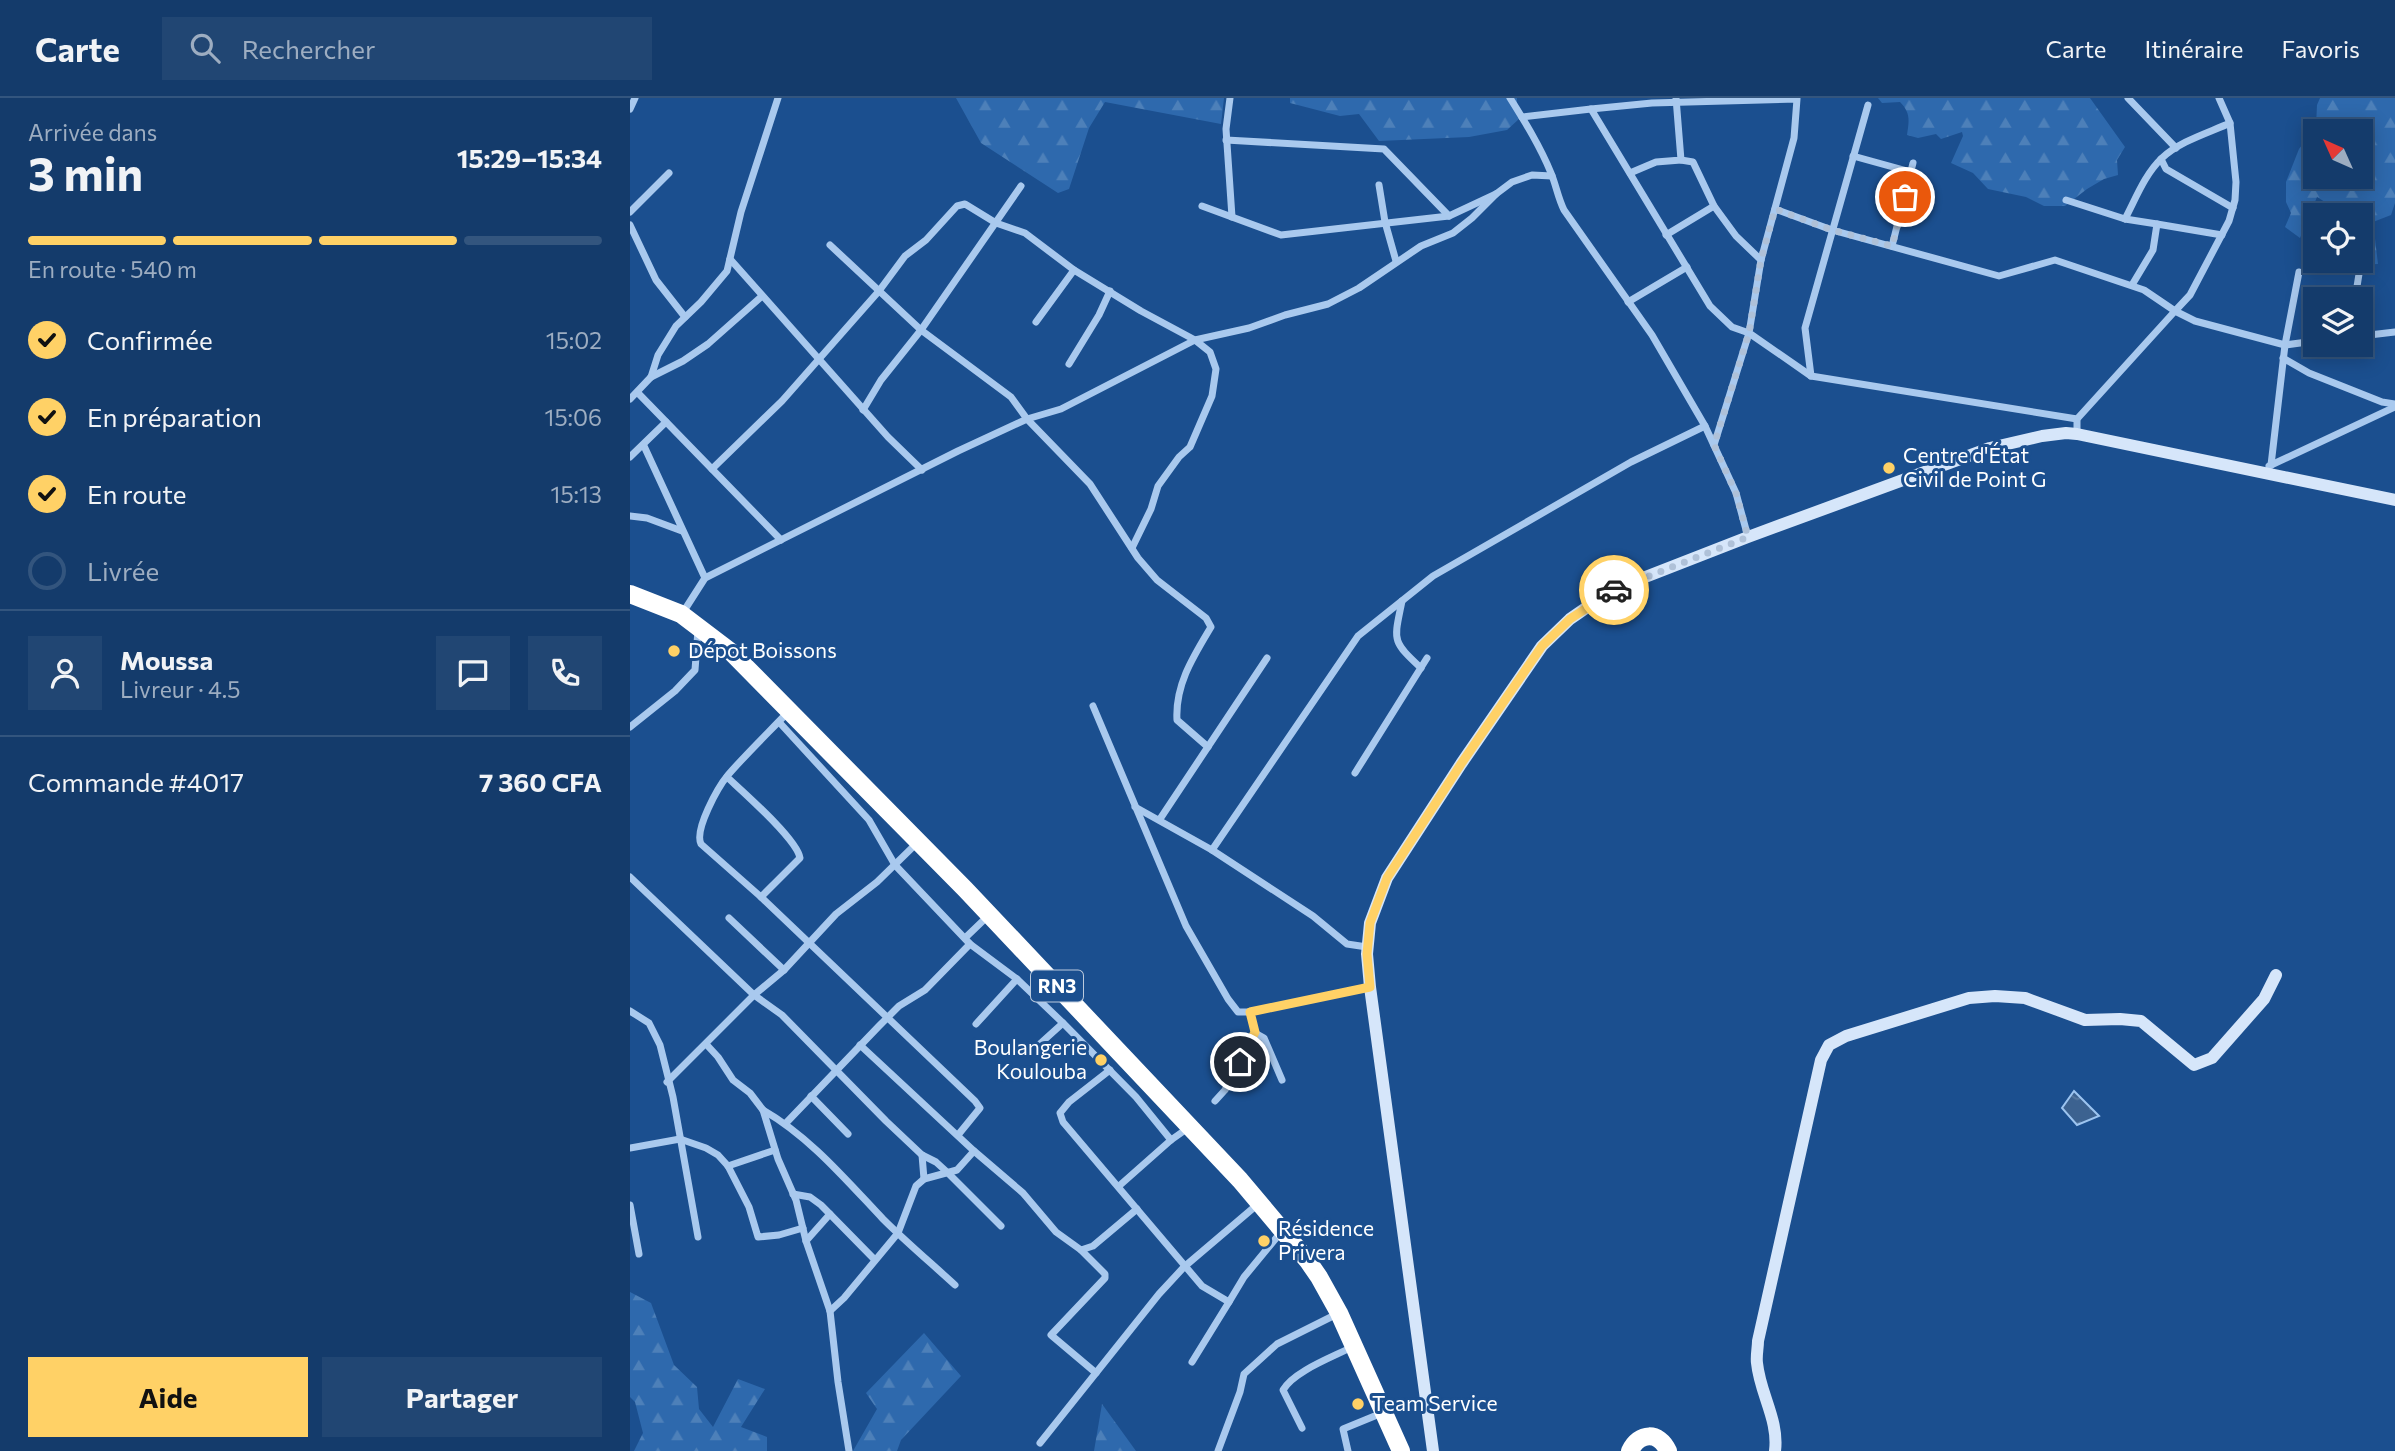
<!DOCTYPE html>
<html lang="fr">
<meta charset="utf-8">
<style>
:root{--surface:#143b6b;--page:#214673;--text:#f1f3f6;--muted:#9dadc1;--line:#33557e;--accent:#ffd166}
body{margin:0;font-family:Commissioner,sans-serif;background:var(--page);color:var(--text);height:100vh;display:flex;flex-direction:column;font-size:26px;white-space:nowrap}
*{box-sizing:border-box;margin:0}
p{font-size:23px;color:var(--muted)}
.icon{flex:none;width:38px;height:38px;fill:none;stroke:currentColor;stroke-width:2;stroke-linecap:round;stroke-linejoin:round}
.map{position:relative;flex:1;overflow:hidden}
.details{display:flex;flex-direction:column;background:var(--surface);width:630px}
.details>*{flex:none}
.needle{width:46px;rotate:315deg}
.fabs{position:absolute;left:1673px;top:21px;display:grid;gap:14px}
.fabs a{display:grid;place-items:center;width:70px;height:70px;border-radius:0px;background:var(--surface);box-shadow:0 4px 18px #0003,0 0 0 2px var(--line);font-size:35px}
.pin{position:absolute;display:grid;place-items:center;width:60px;height:60px;color:#fff;margin:-30px;border:4px solid #fff;border-radius:50%;box-shadow:0 2px 7px #0007}
.courier{position:absolute;display:grid;place-items:center;width:70px;height:70px;margin:-35px;border:5px solid #ffd166;border-radius:50%;background:#fff;color:#222;box-shadow:0 2px 9px #0007}
.headline em{font-style:normal;font-weight:700}
.headline div{display:flex;flex-direction:column-reverse}
.headline{display:flex;align-items:center;justify-content:space-between;height:119px;padding:0 28px}
h1{font-size:46px;font-weight:700;line-height:52px}
.bar{display:grid;grid-template-columns:repeat(4,1fr);gap:10px 7px;align-content:center;height:84px;padding:0 28px}
.bar i{height:9px;border-radius:5px;background:var(--line)}
.bar .on{background:var(--accent)}
.bar p{grid-column:span 4}
.line{display:flex;align-items:center;gap:18px;padding:0 28px;border-top:2px solid var(--line)}
.line div{flex:1}
.round{display:grid;place-items:center;flex:none;width:74px;height:74px;border-radius:0px;background:var(--page)}
ol{padding:0 28px;list-style:none}
li{display:flex;align-items:center;gap:21px;height:77px}
li p{margin-inline-start:auto}
li .icon{padding:7px;border-radius:50%;background:var(--accent);color:#111;stroke-width:4}
li:last-child{color:var(--muted)}
li i{width:38px;height:38px;border:4px solid var(--line);border-radius:50%}
.button{display:flex;gap:14px;margin-top:auto;padding:14px 28px}
.button a{flex:1;height:80px;border-radius:0px;background:var(--accent);color:#111;font-size:28px;font-weight:700;line-height:80px;text-align:center}
.button a+a{background:var(--page);color:var(--text)}
header{display:flex;align-items:center;gap:42px;box-sizing:border-box;height:98px;padding:0 35px;background:var(--surface);border-bottom:2px solid var(--line)}
header strong{font-size:33px}
nav{display:flex;gap:38px;margin-inline-start:auto;font-size:24px}
.search{width:490px;height:63px;background:var(--page);display:flex;align-items:center;gap:18px;box-sizing:border-box;padding:0 24px;border-radius:0px;color:var(--muted);font-size:26px}
main{display:flex;flex:1;min-height:0}
.map>svg:first-child{display:block}
.forest{fill:url(#forest-firs);fill-rule:evenodd}
.water{fill:url(#water-ripples);stroke:#9cc4f0;stroke-width:2}
.lines{fill:none;stroke-linecap:round;stroke-linejoin:round}
.street{stroke:#a9c9ee;stroke-width:7}
.secondary{stroke:#d6e6fa;stroke-width:12}
.highway{stroke:#fff;stroke-width:18}
.done{stroke:#afc1d8;stroke-width:7;stroke-dasharray:0 12.6}
.route{stroke:#ffd166;stroke-width:9}
.poi-dot{fill:#ffd166;stroke:#1b4f8f;stroke-width:2.5}
.labels{text-anchor:middle;stroke-width:6;stroke-linejoin:round;paint-order:stroke}
.shield{fill:#1b4f8f;stroke:#bbcadd;stroke-width:2}
.shield-label{font-size:19px;font-weight:bold;fill:#fff}
.poi-label{font-size:21px;fill:#fff;stroke:#1b4f8f;text-anchor:start}
</style>
<header>
<strong>Carte</strong>
<div class="search"><svg class="icon" aria-label="search" viewBox="0 0 24 24"><circle cx="10" cy="10" r="6"/><path d="M15 15l6 6"/></svg>Rechercher</div>
<nav><a>Carte</a><a>Itinéraire</a><a>Favoris</a></nav>
</header>
<main>
<section class="details">
<div class="headline"><div><h1>3 min</h1><p>Arrivée dans</p></div><em>15:29–15:34</em></div>
<div class="bar"><i class="on"></i><i class="on"></i><i class="on"></i><i></i><p>En route · 540 m</p></div>
<ol>
<li><svg class="icon" aria-label="check" viewBox="0 0 24 24"><path d="M5 12l5 5 9-10"/></svg>Confirmée<p>15:02</p></li>
<li><svg class="icon" aria-label="check" viewBox="0 0 24 24"><path d="M5 12l5 5 9-10"/></svg>En préparation<p>15:06</p></li>
<li><svg class="icon" aria-label="check" viewBox="0 0 24 24"><path d="M5 12l5 5 9-10"/></svg>En route<p>15:13</p></li>
<li><i></i>Livrée</li>
</ol>
<div class="line" style="height:126px"><a class="round"><svg class="icon" aria-label="person" viewBox="0 0 24 24"><circle cx="12" cy="8" r="4"/><path d="M4 21q1-7 8-7t8 7"/></svg></a><div><b>Moussa</b><p>Livreur · 4.5</p></div><a class="round"><svg class="icon" aria-label="chat" viewBox="0 0 24 24"><path d="M4 5h16v11H9l-5 4z"/></svg></a><a class="round"><svg class="icon" aria-label="phone" viewBox="0 0 24 24"><path d="M5 4h4l2 5-3 2q2 4 5 5l2-3 5 2v4C11 20 4 13 5 4z"/></svg></a></div>
<div class="line" style="height:91px"><div>Commande #4017</div><b>7 360 CFA</b></div>
<div class="button"><a>Aide</a><a>Partager</a></div>
</section>
<div class="map">
<svg width="1765" height="1353" viewBox="0 0 1765 1353">
<defs>
<pattern id="forest-firs" width="22" height="20" patternUnits="userSpaceOnUse" patternTransform="scale(1.75)"><rect width="22" height="20" fill="#2e69ad"/><path d="M5 1l3.5 6h-7zM16 11l3.5 6h-7z" fill="#4d80b9"/></pattern>
<pattern id="water-ripples" width="26" height="14" patternUnits="userSpaceOnUse" patternTransform="scale(1.75)"><rect width="26" height="14" fill="#3c6290"/><path d="M2 4q2-2 4 0t4 0M15 11q2-2 4 0t4 0" fill="none" stroke="#597aa1"/></pattern>
</defs>
<rect width="100%" height="100%" fill="#1b4f8f"/>
<g class="forest">
<path d="M326,0H594L591,26L475,4L459,30L439,91L428,95L351,45Z"/>
<path d="M660,0H887V12L890,20L877,32L839,39L749,43L729,16L710,18L660,5Z"/>
<path d="M1248,0H1460L1495,49L1487,62L1488,77L1474,81L1457,91L1435,108H1414L1396,99L1358,91L1343,75L1321,65L1333,38L1332,34L1311,41L1306,36L1288,40L1277,37C1279,23 1281,15 1270,4L1252,5Z"/>
<path d="M1690,0H1765V105L1761,117L1743,124L1748,166L1708,167V163H1731V117H1695V104L1687,99L1670,140L1655,129L1661,115L1656,104V84L1669,51L1686,29L1687,7ZM1685,33H1731V79H1685Z"/>
<path d="M0,1194L21,1205L44,1267L67,1289L69,1311L83,1329L108,1281L135,1291L111,1329L137,1339V1353H4L13,1335L5,1304L0,1299Z"/>
<path d="M294,1235L331,1278L271,1342L267,1353H223L247,1311L236,1295Z"/>
<path d="M472,1306L506,1353H464Z"/>
</g>
<path class="water" d="M1444,993L1469,1018L1447,1027L1432,1010Z"/>
<g class="lines">
<g class="street">
<path d="M600,0L596,31L602,119"/>
<path d="M880,0C895,24 910,48 921,75C926,87 928,100 934,112L1022,237L1075,328L1106,395L1118,439"/>
<path d="M1498,0L1546,50"/>
<path d="M0,11L5,0"/>
<path d="M892,19L961,11"/>
<path d="M596,42L754,51L819,118"/>
<path d="M1223,58L1281,74"/>
<path d="M1531,61L1536,71L1603,110"/>
<path d="M1051,62L1063,64L1084,108L1106,138L1131,162"/>
<path d="M1000,75L1026,64L1051,62L1046,0"/>
<path d="M749,87L755,124L766,163"/>
<path d="M1436,102L1495,121L1527,126"/>
<path d="M572,108L651,137L819,118L866,96L882,84L902,77L922,78"/>
<path d="M1145,111L1202,132L1369,178L1425,162L1514,192L1545,213L1560,197L1599,123L1605,102L1606,84L1600,25L1589,0"/>
<path d="M0,114L39,75"/>
<path d="M1495,121C1506,100 1515,76 1532,60C1550,43 1578,35 1600,25"/>
<path d="M0,127L26,182L55,219"/>
<path d="M1036,137L1084,108"/>
<path d="M200,147L291,232L381,299L397,321L460,386L508,460L527,482L576,520L581,529C563,559 545,587 547,622L578,649"/>
<path d="M1262,148L1283,65"/>
<path d="M100,161L258,339L292,372"/>
<path d="M1502,187L1523,152L1527,126L1592,137"/>
<path d="M1725,201L1729,176"/>
<path d="M998,204L1057,169"/>
<path d="M406,224L444,172"/>
<path d="M1731,238L1765,234"/>
<path d="M1653,260L1679,275L1752,304L1765,306"/>
<path d="M439,266L469,217L480,193"/>
<path d="M1181,278L1175,230L1238,7"/>
<path d="M21,279L53,263L78,246L132,198"/>
<path d="M8,295L151,442"/>
<path d="M0,301L21,279L28,257L46,228L71,204L97,173L111,114L148,0"/>
<path d="M233,312L251,282L291,232L391,88"/>
<path d="M1447,336V321L1545,213L1565,223L1655,247L1685,243"/>
<path d="M1084,347L1119,235L1131,162L1164,40L1167,1L1022,5L961,11L1080,208L1102,229L1119,235L1181,278L1447,321"/>
<path d="M14,348L75,480"/>
<path d="M0,359L36,324"/>
<path d="M1641,367L1655,247L1669,174"/>
<path d="M1639,368L1765,309"/>
<path d="M82,371L152,303L249,193L275,158L296,142L327,108L335,106L366,125L395,135L444,172L511,213L565,242L580,254L586,271L582,298L560,349L549,359L528,388L521,411L502,450"/>
<path d="M0,418L17,420L52,433"/>
<path d="M772,503C764,543 761,542 791,570"/>
<path d="M52,516L75,480L328,353L397,321L431,311L565,242L619,230L655,217L698,206L729,190L791,148L823,135L842,120L866,96"/>
<path d="M463,608L556,828L598,901L608,914H620L740,889"/>
<path d="M159,613C139,634 117,655 98,677C88,689 64,732 71,746L131,799L345,1003L350,1010L328,1037"/>
<path d="M149,624L239,722L265,767L340,846L387,881L433,925L506,999L541,1042"/>
<path d="M0,629L45,593L65,572L68,532"/>
<path d="M725,675L797,560"/>
<path d="M97,679C113,694 167,741 170,760L131,799"/>
<path d="M505,709L582,752L683,818L717,846L737,849"/>
<path d="M530,721L637,560"/>
<path d="M582,752L728,538L803,478L1001,364L1075,328"/>
<path d="M0,779L124,897L152,917L256,1023L292,1057L306,1064L318,1075L371,1128"/>
<path d="M99,820L154,872"/>
<path d="M335,840L359,817"/>
<path d="M0,913L19,925L30,947L43,999L68,1139"/>
<path d="M620,914L625,935L634,940L652,982"/>
<path d="M346,926L387,881"/>
<path d="M76,946L88,959L103,982L120,995L133,1012L148,1061L166,1102L176,1143L200,1213L208,1284L219,1353"/>
<path d="M230,947L344,1053L393,1095L426,1134L451,1152L463,1148L507,1111"/>
<path d="M402,953L433,925"/>
<path d="M480,972L439,1004L430,1015L433,1024L572,1188L599,1204L614,1179L652,1133"/>
<path d="M37,984L124,897L154,872L206,816L247,784L288,744"/>
<path d="M181,998L218,1036"/>
<path d="M585,1003L595,992L625,935"/>
<path d="M133,1012C180,1039 216,1082 253,1121C276,1144 301,1165 325,1187"/>
<path d="M156,1025L249,928L269,908L295,892L340,846"/>
<path d="M0,1050L50,1041L76,1050L88,1057L98,1068L119,1109L128,1139L149,1137L173,1130"/>
<path d="M292,1057L294,1081"/>
<path d="M98,1068L145,1052"/>
<path d="M489,1088L541,1042L558,1030"/>
<path d="M163,1096L180,1099L191,1107L244,1161"/>
<path d="M0,1107L9,1156"/>
<path d="M176,1143L200,1116"/>
<path d="M451,1152L475,1176V1180L421,1237L466,1275"/>
<path d="M200,1213L214,1200L268,1135L286,1088L294,1081L327,1072L344,1053"/>
<path d="M562,1264L599,1204"/>
<path d="M672,1330L653,1292C664,1273 703,1259 722,1249"/>
<path d="M410,1345L529,1196L554,1169L628,1106"/>
<path d="M588,1353L610,1294L614,1276L647,1246L709,1215"/>
<path d="M718,1353L713,1331L752,1315"/>
</g>
<g class="secondary">
<path d="M803,1353L740,889L737,856L740,825L757,780L831,666L912,548L940,521L982,492L1118,439L1360,350L1412,338L1436,335L1447,336L1765,402"/>
<path d="M1145,1353C1149,1322 1130,1296 1127,1265C1126,1258 1128,1250 1128,1243L1191,962L1199,947L1216,938L1339,900L1365,898L1395,900L1455,922L1490,921L1511,923L1564,967L1582,960L1634,901L1646,877"/>
</g>
<g class="highway">
<path d="M0,496L51,516L101,554L335,791L610,1082L678,1163L689,1179L709,1215L771,1353"/>
<path d="M1000,1353C1009,1334 1029,1333 1038,1353"/>
</g>
</g>
<g class="lines">
<path class="done" d="M984,492L1118,439L1106,395L1084,347L1119,235L1131,162L1145,111L1202,132L1262,148L1275,99"/>
<path class="route" d="M610,964L625,934L620,914L740,889L737,856L740,825L757,780L831,666L912,548L940,521L984,492"/>
</g>
<g class="poi-dot">
<circle cx="1259" cy="370" r="7"/>
<circle cx="44" cy="553" r="7"/>
<circle cx="471" cy="962" r="7"/>
<circle cx="634" cy="1143" r="7"/>
<circle cx="728" cy="1306" r="7"/>
</g>
<g class="labels">
<rect class="shield" x="401" y="872.5" width="52" height="31" rx="5"/>
<g class="shield-label">
<text x="427" y="895">RN3</text>
</g>
<g class="poi-label">
<text x="1273" y="365">Centre d'État<tspan x="1273" dy="24">Civil de Point G</tspan></text>
<text x="58" y="560">Dépot Boissons</text>
<text x="457" y="957" text-anchor="end">Boulangerie<tspan x="457" dy="24">Koulouba</tspan></text>
<text x="648" y="1138">Résidence<tspan x="648" dy="24">Privera</tspan></text>
<text x="742" y="1313">Team Service</text>
</g>
</g>
</svg>
<div class="fabs">
<a><svg class="needle" viewBox="-14 -14 28 28"><path d="M0-13l5 13h-10z" fill="#e53935"/><path d="M0 13l5-13h-10z" fill="#9dadc1"/></svg></a>
<a><svg class="icon" aria-label="locate" viewBox="0 0 24 24"><circle cx="12" cy="12" r="6"/><path d="M12 2v4M12 18v4M2 12h4M18 12h4"/></svg></a>
<a><svg class="icon" aria-label="layers" viewBox="0 0 24 24"><path d="M12 4l9 5-9 5-9-5zM3 14l9 5 9-5"/></svg></a>
</div>
<div class="pin" style="left:1275px;top:99px;background:#ea580c"><svg class="icon" aria-label="bag" viewBox="0 0 24 24"><path d="M5 8h14l-1 12H6zM9 8a3 3 0 0 1 6 0"/></svg></div>
<div class="pin" style="left:610px;top:964px;background:#1f2937"><svg class="icon" aria-label="home" viewBox="0 0 24 24"><path d="M3 11l9-7 9 7M6 9v11h12V9"/></svg></div>
<div class="courier" style="left:984px;top:492px"><svg class="icon" aria-label="car" viewBox="0 0 24 24"><path d="M5 17H2v-5l4-1 3-4h7l3 4 3 1v5h-3M9 17h6M6 11h13"/><circle cx="7" cy="17" r="2"/><circle cx="17" cy="17" r="2"/></svg></div>
</div>
</main>
